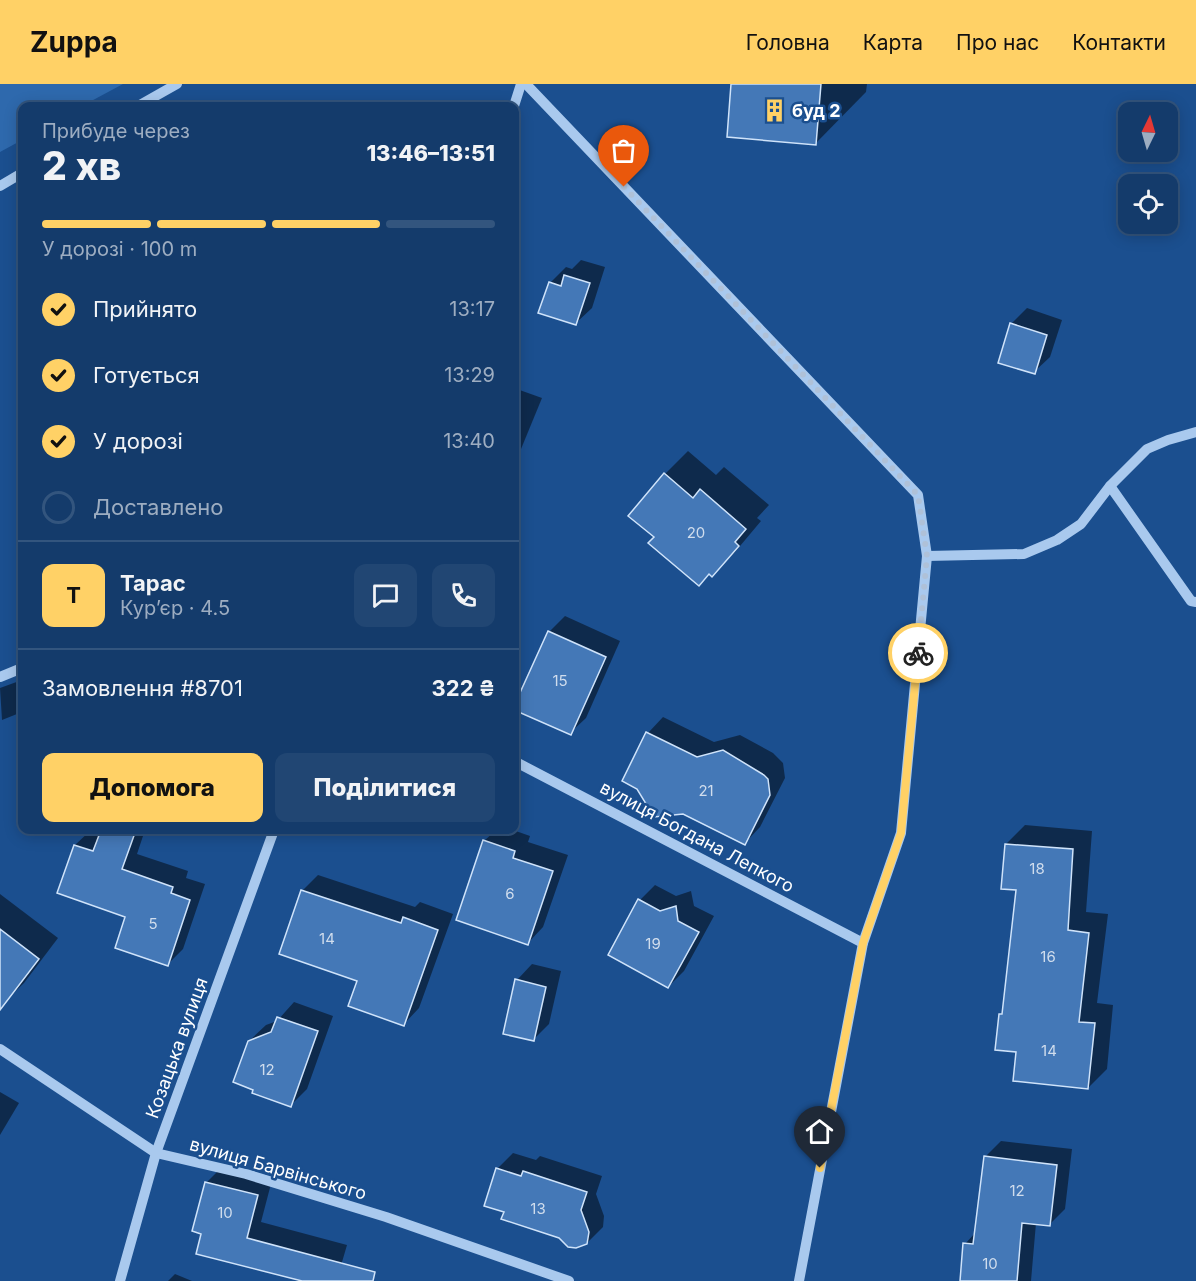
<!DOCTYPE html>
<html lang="uk">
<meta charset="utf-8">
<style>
:root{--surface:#143b6b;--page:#214673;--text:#f1f3f6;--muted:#9dadc1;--line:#33557e;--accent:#ffd166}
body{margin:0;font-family:Inter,sans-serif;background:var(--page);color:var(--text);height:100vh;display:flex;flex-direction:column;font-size:22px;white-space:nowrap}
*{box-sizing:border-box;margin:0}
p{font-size:20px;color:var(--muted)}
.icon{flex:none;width:33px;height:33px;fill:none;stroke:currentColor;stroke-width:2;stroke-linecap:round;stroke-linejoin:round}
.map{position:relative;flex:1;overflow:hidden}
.sheet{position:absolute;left:18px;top:18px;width:501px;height:732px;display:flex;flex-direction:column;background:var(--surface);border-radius:12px;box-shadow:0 3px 15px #0003,0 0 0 2px var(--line)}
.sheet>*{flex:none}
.needle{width:39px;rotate:5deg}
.tools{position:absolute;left:1118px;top:18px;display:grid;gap:12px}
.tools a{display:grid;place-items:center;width:60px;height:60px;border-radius:12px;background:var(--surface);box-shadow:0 3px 15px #0003,0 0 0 2px var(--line);font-size:30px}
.pin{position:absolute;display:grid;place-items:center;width:51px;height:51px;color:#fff;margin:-62px -26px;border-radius:50% 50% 50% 0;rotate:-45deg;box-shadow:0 0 6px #0007}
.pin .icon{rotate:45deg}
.courier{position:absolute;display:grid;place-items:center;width:60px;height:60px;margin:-30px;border:4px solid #ffd166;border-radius:50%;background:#fff;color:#222;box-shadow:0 2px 8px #0007}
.summary em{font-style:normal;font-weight:800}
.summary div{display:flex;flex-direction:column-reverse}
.summary{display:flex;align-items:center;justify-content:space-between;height:102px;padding:0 24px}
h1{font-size:39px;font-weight:800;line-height:45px}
.bar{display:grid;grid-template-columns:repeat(4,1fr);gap:9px 6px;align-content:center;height:72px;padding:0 24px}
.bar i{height:8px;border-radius:4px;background:var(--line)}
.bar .on{background:var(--accent)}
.bar p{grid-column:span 4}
.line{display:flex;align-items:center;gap:15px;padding:0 24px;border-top:2px solid var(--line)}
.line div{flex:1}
.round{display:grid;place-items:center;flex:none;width:63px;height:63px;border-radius:12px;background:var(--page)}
ol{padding:0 24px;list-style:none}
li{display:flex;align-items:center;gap:18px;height:66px}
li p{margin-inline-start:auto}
li .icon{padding:6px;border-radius:50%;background:var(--accent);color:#111;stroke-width:4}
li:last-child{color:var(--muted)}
li i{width:33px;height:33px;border:3px solid var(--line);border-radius:50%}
.button{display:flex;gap:12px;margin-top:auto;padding:12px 24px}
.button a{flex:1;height:69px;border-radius:12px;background:var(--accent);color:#111;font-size:24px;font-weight:800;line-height:69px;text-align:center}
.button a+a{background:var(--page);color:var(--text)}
header{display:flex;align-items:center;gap:36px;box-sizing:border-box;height:84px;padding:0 30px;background:var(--accent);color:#111}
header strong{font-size:28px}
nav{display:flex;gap:33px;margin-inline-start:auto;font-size:21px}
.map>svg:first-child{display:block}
.green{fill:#2e69ad}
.shadow{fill:#0007}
.building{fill:#4478b7;stroke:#cfe3fa;stroke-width:1.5}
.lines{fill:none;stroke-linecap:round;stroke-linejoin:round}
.minor{stroke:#a9c9ee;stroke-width:10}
.done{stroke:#afc1d8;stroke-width:6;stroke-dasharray:0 10.8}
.route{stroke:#ffd166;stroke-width:8}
.labels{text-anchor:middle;stroke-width:5;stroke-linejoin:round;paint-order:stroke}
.number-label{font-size:15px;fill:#d0dded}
.poi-label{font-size:18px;font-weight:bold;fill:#fff;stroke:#1b4f8f;text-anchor:start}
.street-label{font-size:18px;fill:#fff;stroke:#1b4f8f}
</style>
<header>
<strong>Zuppa</strong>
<nav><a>Головна</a><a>Карта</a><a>Про нас</a><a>Контакти</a></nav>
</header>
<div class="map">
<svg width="1196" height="1197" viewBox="0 0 1196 1197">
<rect width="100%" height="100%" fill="#1b4f8f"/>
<path class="green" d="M0,0H123L82,22H22V56L0,68Z"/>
<g class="shadow">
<path d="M733,0H867L866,8L816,59Z"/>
<path d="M581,176L605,183L592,224L576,239L550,199L566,183L572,185Z"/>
<path d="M1027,224L1062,236L1050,273L1034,288L1011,240Z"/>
<path d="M514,304L542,314L514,382Z"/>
<path d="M688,367L716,391L724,383L769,421L757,434L761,437L735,468L712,491L710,489L699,500L656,453L665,390Z"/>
<path d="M565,532L620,557L586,634L570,649L549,548Z"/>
<path d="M22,596V628L2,636L0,604Z"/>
<path d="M663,633L714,658L740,651L773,669L783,679L785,694L760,743L745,759L624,696L648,649Z"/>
<path d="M1025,741L1092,747L1086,828L1108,830L1097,919L1113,921L1107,985L1088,1004L1017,967L1000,931L1004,927L1018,805L1006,760Z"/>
<path d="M91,746L101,749L102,746H145L137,770L188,787L186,794L205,800L183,865L168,880L127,832L75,761Z"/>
<path d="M496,746H513L530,752L528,758L568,771L543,843L528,859L484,757Z"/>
<path d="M318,791L415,823L420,818L453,830L419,924L404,940L359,896L302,807Z"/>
<path d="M655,801L676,812L691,807L694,822L714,832L684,887L668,903L640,816Z"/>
<path d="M0,810L58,854L24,899L3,919L0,917Z"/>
<path d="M532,880L561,887L549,940L533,956L517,896Z"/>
<path d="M294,918L333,932L307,1005L291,1021L255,1005L249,957L266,941L277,937Z"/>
<path d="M0,1008L19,1019L0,1051Z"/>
<path d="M1001,1057L1072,1065L1065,1125L1049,1141L1036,1139L1031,1197H962L965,1160L976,1148L985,1073Z"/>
<path d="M513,1069L536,1076L540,1072L602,1092L596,1110L604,1132L603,1143L587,1159L559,1152L506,1127L497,1085Z"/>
<path d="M222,1083L272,1096L261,1138L347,1161L340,1185L328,1197H308L203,1149L206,1099Z"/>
<path d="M175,1190L192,1197H168Z"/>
</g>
<g class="building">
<path d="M731,0H821L816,61L727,53Z"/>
<path d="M564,191L590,199L576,241L538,229L549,198L561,202Z"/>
<path d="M1010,239L1047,251L1035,290L998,279Z"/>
<path d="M664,389L693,414L700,405L746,445L735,458L739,462L712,493L709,490L699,502L648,459L654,453L628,432Z"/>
<path d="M548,547L606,573L571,651L514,626V622Z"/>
<path d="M646,648L697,673L723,666L764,691L768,695L770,711L745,761L683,730L654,733L637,705L622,697Z"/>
<path d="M101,746H136L122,785L173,803L171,809L190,816L168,882L115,864L125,833L57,809L74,761L93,767Z"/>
<path d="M483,756L515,767L513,774L553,787L528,861L456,836Z"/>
<path d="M1005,760L1073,765L1068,846L1089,849L1079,938L1095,939L1088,1005L1013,997L1016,968L995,966L999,930H1002L1016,806L1001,805Z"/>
<path d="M301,806L401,839L403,833L438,846L404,942L348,922L357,897L279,870Z"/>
<path d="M638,815L660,827L676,822L678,837L699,848L668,904L608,871Z"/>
<path d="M0,845L39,875L0,926Z"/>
<path d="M515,895L546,903L534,957L503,950Z"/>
<path d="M277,933L318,947L291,1023L252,1009L253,1006L233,998L248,957L271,948Z"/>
<path d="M984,1072L1057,1081L1050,1142L1022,1139L1017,1197H960L963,1159L973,1160Z"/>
<path d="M496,1084L521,1092L523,1087L587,1108L581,1126L589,1148L587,1160L576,1164L568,1163L559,1154L501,1135L504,1128L484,1122Z"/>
<path d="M205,1098L258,1111L247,1154L375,1188L373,1197H302L196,1170L201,1150L192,1147Z"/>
</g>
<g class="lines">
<g class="minor">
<path d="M526,0L918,411L927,472L901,749L863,859L799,1197"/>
<path d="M138,22L177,0"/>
<path d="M514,22L521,0"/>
<path d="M0,102L22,89"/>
<path d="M1110,402L1191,517L1196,518"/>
<path d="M927,472L1024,470L1057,456L1081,440L1110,402L1147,365L1168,356L1196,348"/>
<path d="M0,593L22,584"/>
<path d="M514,677L863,859"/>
<path d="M0,965L156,1069L246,1090L386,1133L569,1197"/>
<path d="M120,1197L156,1069L274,746"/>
</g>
</g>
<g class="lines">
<path class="done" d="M624,103L918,411L927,472L918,569"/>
<path class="route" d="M820,1084L863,859L901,749L918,569"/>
</g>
<defs>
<symbol id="building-bare" viewBox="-9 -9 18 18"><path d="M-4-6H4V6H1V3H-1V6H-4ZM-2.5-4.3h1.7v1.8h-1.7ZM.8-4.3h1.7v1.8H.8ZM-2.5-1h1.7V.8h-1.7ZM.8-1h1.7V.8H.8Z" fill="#ffd166" stroke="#1b4f8f" stroke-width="2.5" paint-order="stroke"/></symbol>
</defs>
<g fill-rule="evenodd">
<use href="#building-bare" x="758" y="10" width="33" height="33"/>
</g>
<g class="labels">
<g class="number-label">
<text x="696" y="454">20</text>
<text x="560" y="602">15</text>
<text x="706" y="712">21</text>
<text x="1037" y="790">18</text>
<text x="510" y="815">6</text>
<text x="153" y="845">5</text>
<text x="327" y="860">14</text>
<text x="653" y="865">19</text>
<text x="1048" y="878">16</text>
<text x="1049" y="972">14</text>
<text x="267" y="991">12</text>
<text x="1017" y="1112">12</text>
<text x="538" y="1130">13</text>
<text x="225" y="1134">10</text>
<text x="990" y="1185">10</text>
</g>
<g class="poi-label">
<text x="792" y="33">буд 2</text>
</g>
<g class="street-label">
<text transform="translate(697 753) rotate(28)" y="6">вулиця Богдана Лепкого</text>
<text transform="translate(177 964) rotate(-70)" y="6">Козацька вулиця</text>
<text transform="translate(278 1085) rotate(16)" y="6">вулиця Барвінського</text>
</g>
</g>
</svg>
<div class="tools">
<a><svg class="needle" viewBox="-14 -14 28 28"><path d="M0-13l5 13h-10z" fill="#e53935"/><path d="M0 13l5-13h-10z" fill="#9dadc1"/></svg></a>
<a><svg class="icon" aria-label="locate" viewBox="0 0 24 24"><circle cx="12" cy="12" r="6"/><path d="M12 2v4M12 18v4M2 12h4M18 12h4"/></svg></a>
</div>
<div class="pin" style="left:624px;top:103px;background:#ea580c"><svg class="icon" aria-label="bag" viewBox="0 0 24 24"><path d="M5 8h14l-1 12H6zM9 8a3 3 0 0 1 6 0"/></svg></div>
<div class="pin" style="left:820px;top:1084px;background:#1f2937"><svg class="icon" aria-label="home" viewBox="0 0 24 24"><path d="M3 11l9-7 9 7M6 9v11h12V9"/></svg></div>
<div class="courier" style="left:918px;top:569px"><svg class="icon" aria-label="bike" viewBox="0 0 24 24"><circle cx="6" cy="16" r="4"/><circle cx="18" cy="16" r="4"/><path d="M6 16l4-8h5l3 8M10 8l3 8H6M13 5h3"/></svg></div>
<section class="sheet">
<div class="summary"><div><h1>2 хв</h1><p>Прибуде через</p></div><em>13:46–13:51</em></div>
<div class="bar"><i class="on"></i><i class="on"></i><i class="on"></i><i></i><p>У дорозі · 100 m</p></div>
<ol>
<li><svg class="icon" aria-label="check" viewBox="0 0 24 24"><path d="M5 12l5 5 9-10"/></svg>Прийнято<p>13:17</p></li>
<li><svg class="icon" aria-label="check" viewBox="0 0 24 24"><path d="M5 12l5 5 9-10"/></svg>Готується<p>13:29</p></li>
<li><svg class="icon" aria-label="check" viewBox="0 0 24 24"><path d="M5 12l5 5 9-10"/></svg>У дорозі<p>13:40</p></li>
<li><i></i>Доставлено</li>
</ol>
<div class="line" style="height:108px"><b class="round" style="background:var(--accent);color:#111">Т</b><div><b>Тарас</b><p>Кур’єр · 4.5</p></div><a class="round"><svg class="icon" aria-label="chat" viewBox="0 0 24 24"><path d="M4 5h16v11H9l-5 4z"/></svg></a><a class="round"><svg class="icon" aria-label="phone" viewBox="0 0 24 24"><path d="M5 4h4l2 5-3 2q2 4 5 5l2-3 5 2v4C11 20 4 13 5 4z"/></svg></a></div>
<div class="line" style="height:78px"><div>Замовлення #8701</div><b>322 ₴</b></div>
<div class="button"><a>Допомога</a><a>Поділитися</a></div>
</section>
</div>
